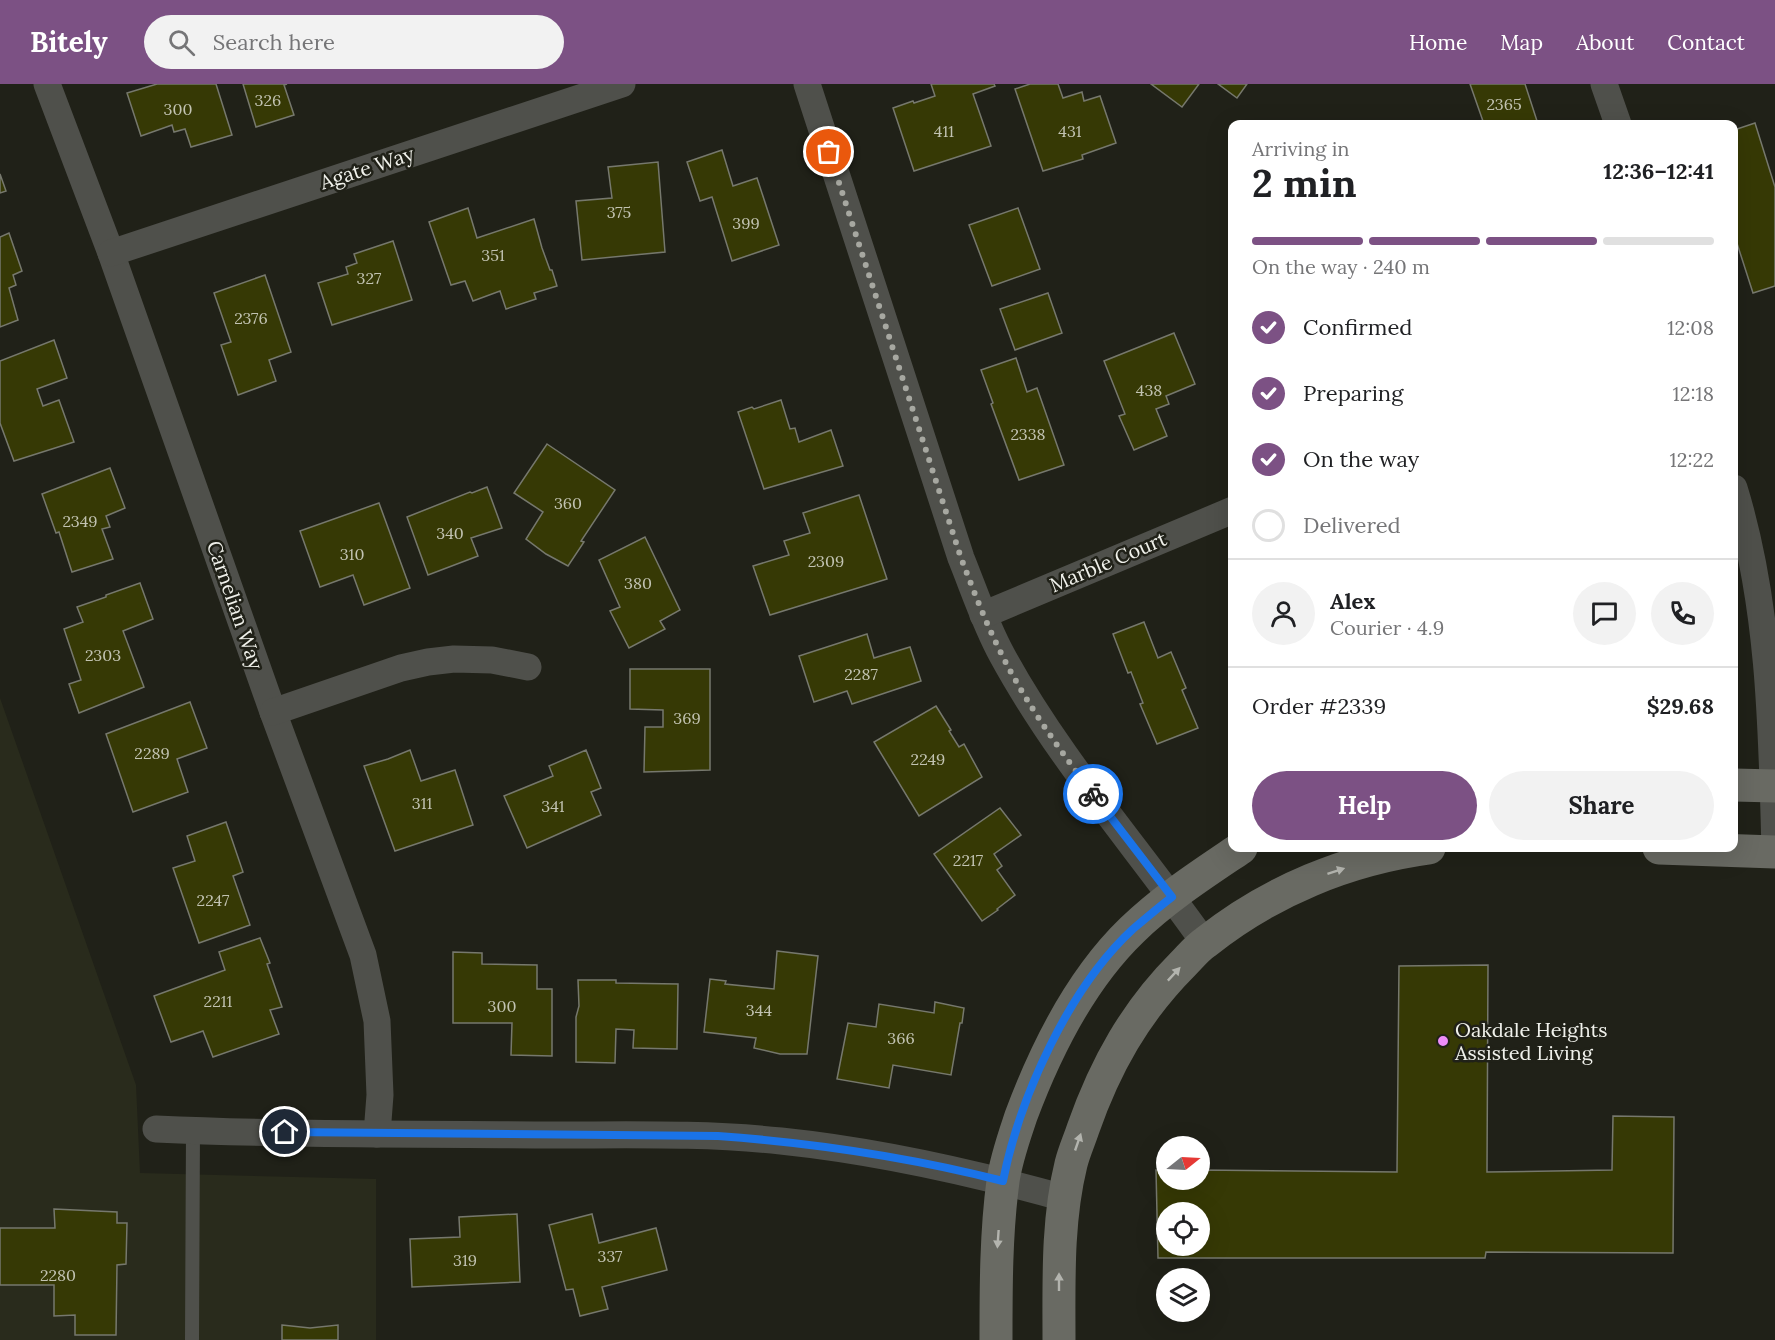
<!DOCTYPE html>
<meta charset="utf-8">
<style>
:root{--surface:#fff;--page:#f2f2f2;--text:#202124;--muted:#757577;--line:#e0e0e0;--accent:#7c5184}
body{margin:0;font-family:Lora,serif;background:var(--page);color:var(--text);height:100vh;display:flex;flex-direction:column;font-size:22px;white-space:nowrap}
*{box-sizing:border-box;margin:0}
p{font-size:20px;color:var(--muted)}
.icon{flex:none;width:33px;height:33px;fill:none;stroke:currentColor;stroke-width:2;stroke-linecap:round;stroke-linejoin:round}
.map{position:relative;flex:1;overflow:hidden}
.panel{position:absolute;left:1228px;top:36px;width:510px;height:732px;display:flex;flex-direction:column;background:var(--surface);border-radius:12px;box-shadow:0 6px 24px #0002}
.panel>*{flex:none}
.needle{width:39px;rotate:72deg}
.tools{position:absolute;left:1156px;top:1052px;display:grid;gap:12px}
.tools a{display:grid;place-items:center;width:54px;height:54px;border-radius:50%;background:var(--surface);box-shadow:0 6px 24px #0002;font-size:30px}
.pin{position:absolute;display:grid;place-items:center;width:51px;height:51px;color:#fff;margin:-26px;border:3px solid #fff;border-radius:50%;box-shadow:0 2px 6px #0007}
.courier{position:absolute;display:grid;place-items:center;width:60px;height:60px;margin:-30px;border:4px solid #1a73e8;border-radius:50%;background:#fff;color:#222;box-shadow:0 2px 8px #0007}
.summary em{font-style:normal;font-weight:700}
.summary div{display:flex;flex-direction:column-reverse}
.summary{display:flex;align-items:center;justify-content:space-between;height:102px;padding:0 24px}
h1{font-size:39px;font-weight:700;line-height:45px}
.bar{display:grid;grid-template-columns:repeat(4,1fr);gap:9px 6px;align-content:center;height:72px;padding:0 24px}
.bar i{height:8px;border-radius:4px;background:var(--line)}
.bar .active{background:var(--accent)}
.bar p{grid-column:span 4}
.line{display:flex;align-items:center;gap:15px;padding:0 24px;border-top:2px solid var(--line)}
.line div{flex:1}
.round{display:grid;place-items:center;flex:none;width:63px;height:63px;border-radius:32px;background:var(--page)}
ol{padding:0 24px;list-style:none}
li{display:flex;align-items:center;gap:18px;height:66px}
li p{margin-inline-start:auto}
li .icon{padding:6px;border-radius:50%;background:var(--accent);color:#fff;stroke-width:4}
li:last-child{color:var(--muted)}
li i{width:33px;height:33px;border:3px solid var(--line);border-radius:50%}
.cta{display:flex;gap:12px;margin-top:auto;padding:12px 24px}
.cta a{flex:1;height:69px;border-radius:36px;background:var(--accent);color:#fff;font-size:24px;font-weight:700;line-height:69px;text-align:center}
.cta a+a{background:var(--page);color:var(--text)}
header{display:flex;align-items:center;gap:36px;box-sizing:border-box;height:84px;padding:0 30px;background:var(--accent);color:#fff}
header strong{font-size:28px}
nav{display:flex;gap:33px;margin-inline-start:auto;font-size:21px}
.search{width:420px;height:54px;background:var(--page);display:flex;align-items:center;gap:15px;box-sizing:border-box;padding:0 21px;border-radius:33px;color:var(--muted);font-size:22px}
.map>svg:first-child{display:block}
.built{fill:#292b1c}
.building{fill:#363905;stroke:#76786d;stroke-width:1.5;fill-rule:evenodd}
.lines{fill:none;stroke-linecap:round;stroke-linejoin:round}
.service{stroke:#4f504b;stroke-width:14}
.minor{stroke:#4f504b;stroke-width:27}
.secondary{stroke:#696a63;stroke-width:33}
.oneway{fill:#b3b4ae}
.done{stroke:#a7a8a1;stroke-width:6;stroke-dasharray:0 10.8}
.route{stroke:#1a73e8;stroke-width:8}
.poi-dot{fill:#ed8cf9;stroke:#202118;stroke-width:2}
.labels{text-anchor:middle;stroke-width:5;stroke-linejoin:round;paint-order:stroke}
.number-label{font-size:16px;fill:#c2c3b2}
.street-label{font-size:20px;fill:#f0f1eb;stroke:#202118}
.poi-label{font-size:20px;fill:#f0f1eb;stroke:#202118;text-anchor:start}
</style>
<header>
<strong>Bitely</strong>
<div class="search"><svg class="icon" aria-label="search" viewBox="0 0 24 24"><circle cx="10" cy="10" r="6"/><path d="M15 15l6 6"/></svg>Search here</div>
<nav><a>Home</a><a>Map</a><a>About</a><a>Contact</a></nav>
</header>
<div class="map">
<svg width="1775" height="1256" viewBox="0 0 1775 1256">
<rect width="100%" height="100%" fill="#202118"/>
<path class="built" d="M0,614L136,1001L140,1089L376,1095V1256H0Z"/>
<g class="building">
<path d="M157,0H216L232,51L191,63L185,45L174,48L172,41L141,52L127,9Z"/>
<path d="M243,0H287L284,1L294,31L256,43Z"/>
<path d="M931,0H994L995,2L973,10L991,62L914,87L893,24L913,17L914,19L935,12Z"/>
<path d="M1030,0H1058L1063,14L1082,8L1084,17L1100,12L1116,59L1082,71L1083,75L1043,87L1015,5Z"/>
<path d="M1151,0H1199L1182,23Z"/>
<path d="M1218,0H1247L1237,14Z"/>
<path d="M1470,0H1525L1538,40H1484Z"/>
<path d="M1755,39L1775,103V202L1753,209L1734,150V46Z"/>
<path d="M722,66L733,102L757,94L779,161L732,177L712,113L700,117L687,78Z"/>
<path d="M658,78L665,168L582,176L576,117L612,114L608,83Z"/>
<path d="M0,90L6,107L0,109Z"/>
<path d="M468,124L477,154L534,135L542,164L550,186H552L557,202L534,209L536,215L506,225L500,207L473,217L465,197L451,201L429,138Z"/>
<path d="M1018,124L1040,185L992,202L969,141Z"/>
<path d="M9,149L22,187L13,191L16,201L9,204L18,236L0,243V153Z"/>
<path d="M393,157L412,216L332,241L318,199L348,190L346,183L357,179L354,170Z"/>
<path d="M265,191L291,268L269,276L276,297L238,311L221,261L231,258L214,209Z"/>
<path d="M1048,209L1062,249L1015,266L1000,225Z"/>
<path d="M1174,249L1195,300L1166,312L1169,320L1156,325L1167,352L1134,366L1119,332L1125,330L1104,277Z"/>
<path d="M54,256L67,294L37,305L43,322L59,316L74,358L14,377L0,339V277Z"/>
<path d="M1016,274L1027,308L1037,304L1064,381L1019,396L991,320L993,319L981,286Z"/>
<path d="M781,316L790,345L795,344L799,358L831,346L843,382L764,405L738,328L752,323L754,325Z"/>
<path d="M547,360L615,406L581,457L584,458L568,482L546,470L526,455L543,428L514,409Z"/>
<path d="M110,384L125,424L106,432L110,443L102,445L113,475L72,488L59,448L56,449L42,410Z"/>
<path d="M487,403L502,444L471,454L478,472L428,491L407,433L470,408L472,409Z"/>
<path d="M859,411L887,495L770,531L753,482L789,471L784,457L810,449L803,429Z"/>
<path d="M379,419L410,504L364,521L353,491L320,503L300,447Z"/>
<path d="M645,453L680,526L660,537L665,545L629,564L610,527L620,523L599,476Z"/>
<path d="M140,499L153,535L123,547L144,603L79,629L69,600L81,596L64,545L83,538L77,523L106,513V511Z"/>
<path d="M1144,538L1158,574L1171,568L1186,604L1182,606L1198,644L1157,660L1140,620L1143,619L1131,588L1128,589L1113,550Z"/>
<path d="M867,550L874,574L910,563L921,597L852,620L847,607L814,618L799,572Z"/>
<path d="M630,585H710V686L644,688L645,643H663V626L630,625Z"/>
<path d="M190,618L207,664L177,675L188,708L133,728L106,650Z"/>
<path d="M936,622L951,646L949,647L959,663L964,660L982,693L919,732L874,658Z"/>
<path d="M410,666L421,697L455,686L473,741L395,767L364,682L388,675Z"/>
<path d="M586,666L601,704L591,708L601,731L527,764L504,712L553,692L549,682Z"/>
<path d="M1000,724L1021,751L994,770L1002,782L997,786L1015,811L997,825L998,826L982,837L934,770Z"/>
<path d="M226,738L243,788L233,792L250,841L199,859L173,784L195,777L187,752Z"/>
<path d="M260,854L270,879L267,880L282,923L270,926L279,950L213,973L203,947L171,958L154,912L225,886L219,868Z"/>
<path d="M777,867L818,872L807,970H780L754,964L756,954L704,948L710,895L726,897L725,900L774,905Z"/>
<path d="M453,868L482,869V880L537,881V905H552V972L511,971L512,939H453Z"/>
<path d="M1488,881L1487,1088L1612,1086L1613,1032L1674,1033L1673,1169L1486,1168L1485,1174H1158L1156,1086H1167V1095H1200V1086L1397,1088L1399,882ZM1167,1128H1200V1161H1167Z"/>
<path d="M578,896H616V899L678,900L677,965L633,964L634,946L616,945L615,979L576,978V933L579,922Z"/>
<path d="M935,918L964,924L962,939H960L951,991L893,981L889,1004L837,995L848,939L876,943L879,920L934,929Z"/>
<path d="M54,1125L117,1128V1139H127L126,1180L117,1181L116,1251H75V1231L54,1232V1201H0V1144H55Z"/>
<path d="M517,1130L520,1198L412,1203L410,1155L460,1153L459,1133Z"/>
<path d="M592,1130L599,1159L656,1144L667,1186L602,1203L608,1225L580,1232L573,1205L566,1206L549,1141Z"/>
<path d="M282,1241L310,1244L338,1241V1256H282Z"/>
</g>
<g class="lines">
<path class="service" d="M192,1256L193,1046"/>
<g class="minor">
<path d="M47,0L111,169L273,628L363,871L377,937L380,1011L377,1050"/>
<path d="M807,0L961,474C974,506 985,540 1002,571C1058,674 1137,763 1204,858"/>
<path d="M1604,0L1618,40"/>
<path d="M111,169L622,0"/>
<path d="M1734,404C1770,521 1772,646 1775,768"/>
<path d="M983,531L1233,426"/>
<path d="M273,628L401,584L428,578L454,575L492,576L528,583"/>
<path d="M156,1045C289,1051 423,1050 556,1051C631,1051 706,1049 781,1057C877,1067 971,1088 1064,1114"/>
</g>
<g class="secondary">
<path d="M1734,701L1775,702"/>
<path d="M1659,764L1775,768"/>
<path d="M996,1256C996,1203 996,1149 1003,1097C1006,1075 1014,1053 1021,1032C1046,965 1080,896 1132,846C1165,814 1204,789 1241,764"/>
<path d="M1059,1256C1059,1197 1057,1137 1071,1080C1074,1068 1079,1057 1083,1045C1105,982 1135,928 1183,880C1190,873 1197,864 1206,858C1270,807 1348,775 1429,764"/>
</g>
</g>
<defs><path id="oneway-solid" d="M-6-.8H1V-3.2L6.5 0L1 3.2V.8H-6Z" transform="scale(1.5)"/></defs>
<g class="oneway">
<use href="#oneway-solid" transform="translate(1336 787) rotate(-18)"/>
<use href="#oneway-solid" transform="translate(1174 890) rotate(-47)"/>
<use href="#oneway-solid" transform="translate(1078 1058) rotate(-71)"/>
<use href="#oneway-solid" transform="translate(998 1155) rotate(94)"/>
<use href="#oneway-solid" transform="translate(1059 1198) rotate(-90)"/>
</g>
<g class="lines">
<path class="done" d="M829,68L961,474C973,505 985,537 1000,567C1025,618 1059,665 1093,710"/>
<path class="route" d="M285,1048L718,1052C815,1059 909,1073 1003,1097C1020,1012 1069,904 1133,845C1146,834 1159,823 1172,813L1093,710"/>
</g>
<circle class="poi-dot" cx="1443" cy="957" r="6"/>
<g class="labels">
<g class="number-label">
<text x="268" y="22">326</text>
<text x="1504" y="26">2365</text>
<text x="178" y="31">300</text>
<text x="944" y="53">411</text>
<text x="1070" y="53">431</text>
<text x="619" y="134">375</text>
<text x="746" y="145">399</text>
<text x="493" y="177">351</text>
<text x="369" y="200">327</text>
<text x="251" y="240">2376</text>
<text x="1149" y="312">438</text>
<text x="1028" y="356">2338</text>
<text x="568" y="425">360</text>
<text x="80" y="443">2349</text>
<text x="450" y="455">340</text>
<text x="352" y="476">310</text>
<text x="826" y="483">2309</text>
<text x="638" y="505">380</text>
<text x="103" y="577">2303</text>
<text x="861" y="596">2287</text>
<text x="687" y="640">369</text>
<text x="152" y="675">2289</text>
<text x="928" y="681">2249</text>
<text x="422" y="725">311</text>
<text x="553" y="728">341</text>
<text x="968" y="782">2217</text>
<text x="213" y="822">2247</text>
<text x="218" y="923">2211</text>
<text x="502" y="928">300</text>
<text x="759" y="932">344</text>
<text x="901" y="960">366</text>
<text x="610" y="1178">337</text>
<text x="465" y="1182">319</text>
<text x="58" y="1197">2280</text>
</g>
<g class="street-label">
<text transform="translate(367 84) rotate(-18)" y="7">Agate Way</text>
<text transform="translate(1108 478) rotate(-23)" y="7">Marble Court</text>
<text transform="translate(235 521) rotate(71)" y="7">Carnelian Way</text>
</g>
<g class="poi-label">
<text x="1455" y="953">Oakdale Heights<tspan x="1455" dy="23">Assisted Living</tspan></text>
</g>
</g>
</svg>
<div class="tools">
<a><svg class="needle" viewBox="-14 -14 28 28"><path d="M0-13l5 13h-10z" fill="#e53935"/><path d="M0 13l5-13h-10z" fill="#757577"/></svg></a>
<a><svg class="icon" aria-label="locate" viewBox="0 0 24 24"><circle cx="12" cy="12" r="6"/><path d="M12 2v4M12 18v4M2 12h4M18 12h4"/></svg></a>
<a><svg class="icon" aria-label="layers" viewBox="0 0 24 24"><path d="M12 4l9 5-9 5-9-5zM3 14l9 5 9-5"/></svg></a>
</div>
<div class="pin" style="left:829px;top:68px;background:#ea580c"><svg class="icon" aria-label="bag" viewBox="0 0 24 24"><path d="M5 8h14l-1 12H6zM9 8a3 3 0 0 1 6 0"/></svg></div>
<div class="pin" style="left:285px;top:1048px;background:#1f2937"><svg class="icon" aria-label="home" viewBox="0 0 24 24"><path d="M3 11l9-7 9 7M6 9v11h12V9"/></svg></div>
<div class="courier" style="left:1093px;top:710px"><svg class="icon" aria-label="bike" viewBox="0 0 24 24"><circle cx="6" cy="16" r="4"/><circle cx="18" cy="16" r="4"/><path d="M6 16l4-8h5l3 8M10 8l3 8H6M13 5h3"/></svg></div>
<section class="panel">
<div class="summary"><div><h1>2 min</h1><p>Arriving in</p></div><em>12:36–12:41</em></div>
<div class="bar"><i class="active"></i><i class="active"></i><i class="active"></i><i></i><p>On the way · 240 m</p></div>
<ol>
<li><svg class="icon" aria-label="check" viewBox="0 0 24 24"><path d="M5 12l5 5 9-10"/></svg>Confirmed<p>12:08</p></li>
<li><svg class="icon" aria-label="check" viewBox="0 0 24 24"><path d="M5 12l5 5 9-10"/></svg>Preparing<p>12:18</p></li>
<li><svg class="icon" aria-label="check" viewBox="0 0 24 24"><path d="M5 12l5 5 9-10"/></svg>On the way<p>12:22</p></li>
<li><i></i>Delivered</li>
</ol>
<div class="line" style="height:108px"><a class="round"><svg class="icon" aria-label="person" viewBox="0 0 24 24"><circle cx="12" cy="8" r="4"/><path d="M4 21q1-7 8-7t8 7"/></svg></a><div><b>Alex</b><p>Courier · 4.9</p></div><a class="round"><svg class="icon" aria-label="chat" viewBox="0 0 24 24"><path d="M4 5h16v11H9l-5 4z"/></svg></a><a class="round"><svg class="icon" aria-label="phone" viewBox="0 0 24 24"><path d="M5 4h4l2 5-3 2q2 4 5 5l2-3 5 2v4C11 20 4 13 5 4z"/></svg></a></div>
<div class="line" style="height:78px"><div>Order #2339</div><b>$29.68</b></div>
<div class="cta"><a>Help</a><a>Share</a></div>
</section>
</div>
